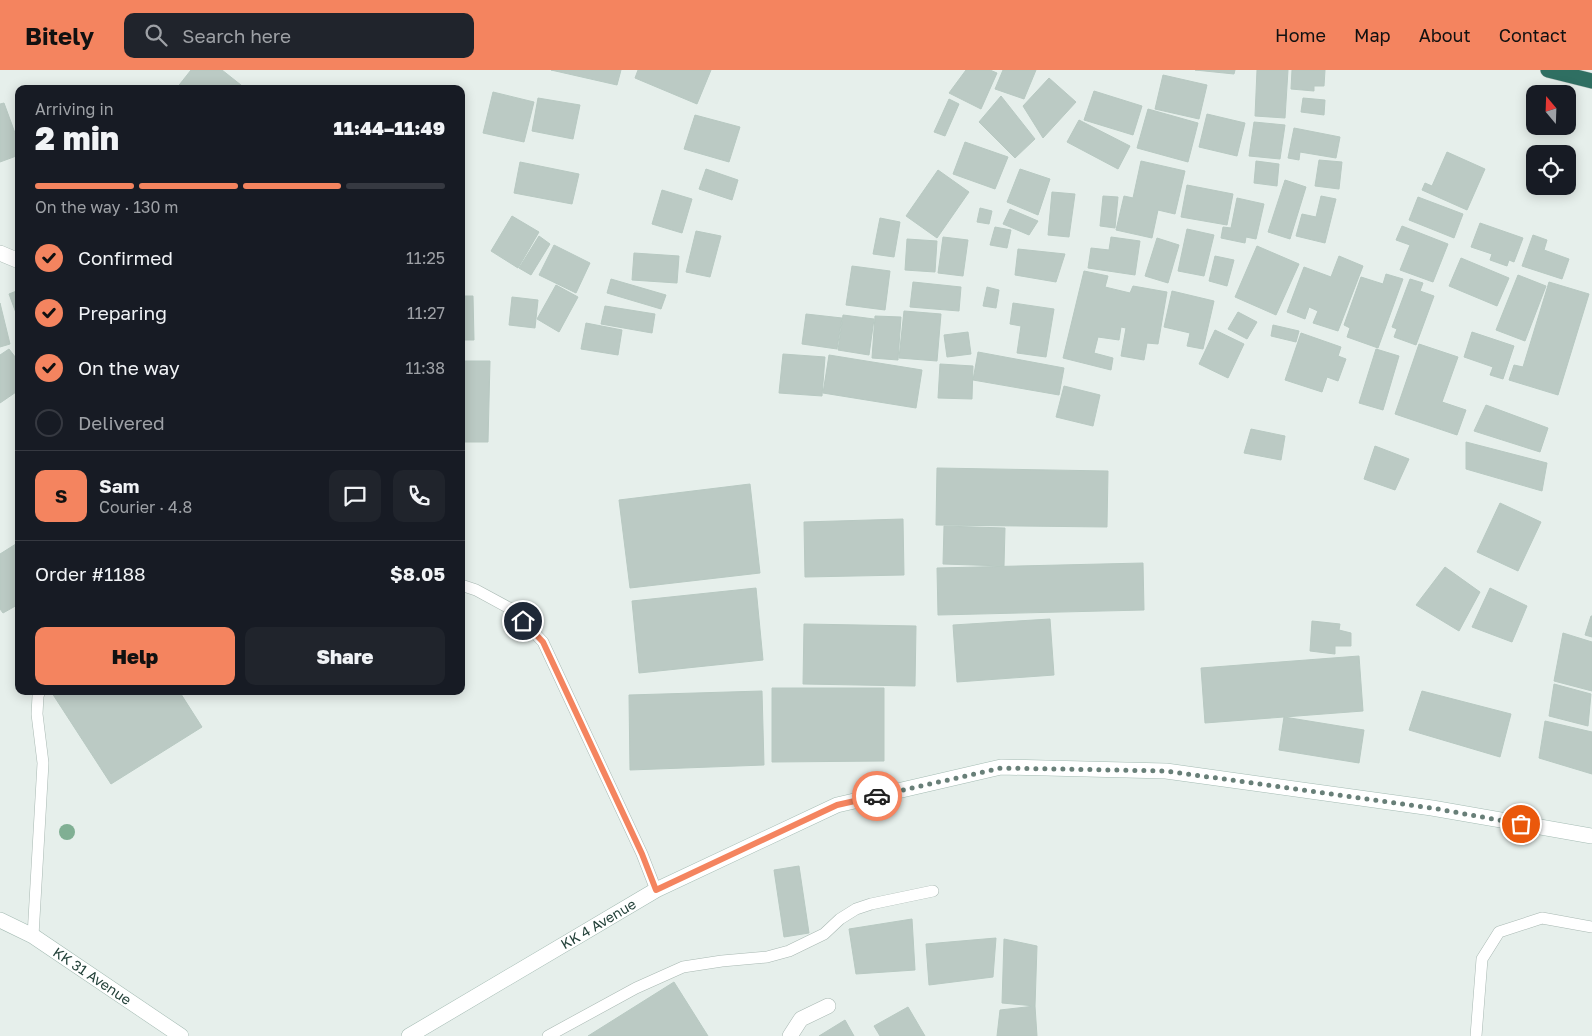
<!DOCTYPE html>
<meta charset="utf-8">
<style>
:root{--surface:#171b24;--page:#20242c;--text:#f1f3f6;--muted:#9ea1a6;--line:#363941;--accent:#f4845f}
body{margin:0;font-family:"Golos Text",sans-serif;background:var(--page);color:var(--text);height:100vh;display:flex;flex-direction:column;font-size:19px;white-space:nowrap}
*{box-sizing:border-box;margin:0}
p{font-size:16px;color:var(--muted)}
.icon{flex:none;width:28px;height:28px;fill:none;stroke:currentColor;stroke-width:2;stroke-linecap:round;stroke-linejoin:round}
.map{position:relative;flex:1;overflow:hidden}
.details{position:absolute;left:15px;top:15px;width:450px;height:610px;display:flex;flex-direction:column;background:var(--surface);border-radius:10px;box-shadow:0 2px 12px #0003}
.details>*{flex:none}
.needle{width:32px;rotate:341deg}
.tools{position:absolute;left:1526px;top:15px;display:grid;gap:10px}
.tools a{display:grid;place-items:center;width:50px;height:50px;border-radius:10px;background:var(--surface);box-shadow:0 2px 12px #0003;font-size:25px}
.pin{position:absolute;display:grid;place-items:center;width:42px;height:42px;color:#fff;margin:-21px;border:2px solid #fff;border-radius:50%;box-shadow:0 1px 5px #0007}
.courier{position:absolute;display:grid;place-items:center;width:50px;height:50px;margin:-25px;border:4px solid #f4845f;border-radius:50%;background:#fff;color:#222;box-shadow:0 1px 6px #0007}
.summary em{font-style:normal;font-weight:800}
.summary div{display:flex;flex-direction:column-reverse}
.summary{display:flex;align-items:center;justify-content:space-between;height:85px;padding:0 20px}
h1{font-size:32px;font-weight:800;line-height:38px}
.bar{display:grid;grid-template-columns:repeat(4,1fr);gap:8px 5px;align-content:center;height:60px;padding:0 20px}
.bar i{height:6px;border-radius:4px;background:var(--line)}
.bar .current{background:var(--accent)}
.bar p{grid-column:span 4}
.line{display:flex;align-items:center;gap:12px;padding:0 20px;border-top:1px solid var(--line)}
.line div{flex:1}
.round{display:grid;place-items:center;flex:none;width:52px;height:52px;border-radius:10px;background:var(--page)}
ol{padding:0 20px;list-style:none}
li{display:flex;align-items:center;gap:15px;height:55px}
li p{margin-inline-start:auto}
li .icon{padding:5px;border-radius:50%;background:var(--accent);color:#111;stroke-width:4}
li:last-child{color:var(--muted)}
li i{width:28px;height:28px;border:2px solid var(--line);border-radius:50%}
.action{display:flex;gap:10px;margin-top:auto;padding:10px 20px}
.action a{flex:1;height:58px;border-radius:10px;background:var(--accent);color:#111;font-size:20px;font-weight:800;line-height:58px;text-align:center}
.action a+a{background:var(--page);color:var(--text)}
header{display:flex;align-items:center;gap:30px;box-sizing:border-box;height:70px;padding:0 25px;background:var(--accent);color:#111}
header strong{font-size:24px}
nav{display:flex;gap:28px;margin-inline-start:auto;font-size:18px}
.search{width:350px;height:45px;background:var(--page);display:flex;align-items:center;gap:12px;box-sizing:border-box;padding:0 18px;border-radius:10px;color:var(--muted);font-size:19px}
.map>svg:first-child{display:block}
.building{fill:#bbcac4;stroke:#b8c9c2}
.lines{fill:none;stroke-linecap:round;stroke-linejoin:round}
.lane-casing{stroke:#a8b8b2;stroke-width:12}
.street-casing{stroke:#a8b8b2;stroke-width:16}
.secondary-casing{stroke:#a4bbb3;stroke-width:16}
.highway-casing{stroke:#c2cac8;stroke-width:16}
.lane{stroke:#fff;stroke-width:11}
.street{stroke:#fff;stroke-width:15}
.secondary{stroke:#fff;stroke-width:15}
.highway{stroke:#2f6f62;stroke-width:15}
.tree{fill:#80af93}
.done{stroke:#687f78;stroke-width:5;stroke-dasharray:0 9}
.route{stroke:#f4845f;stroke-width:6}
.labels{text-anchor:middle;stroke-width:5;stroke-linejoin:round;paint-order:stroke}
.street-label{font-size:14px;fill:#24423a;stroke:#f7fbf9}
</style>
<header>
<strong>Bitely</strong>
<div class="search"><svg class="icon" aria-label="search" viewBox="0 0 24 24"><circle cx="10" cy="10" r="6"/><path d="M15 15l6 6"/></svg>Search here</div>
<nav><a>Home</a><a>Map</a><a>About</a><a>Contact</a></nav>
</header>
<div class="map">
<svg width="1592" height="966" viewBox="0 0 1592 966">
<rect width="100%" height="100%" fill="#e6efeb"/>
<g class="building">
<path d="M191,0H222L246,19H176Z"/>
<path d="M551,0H621L617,15Z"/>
<path d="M638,0H711L697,34L635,8Z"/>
<path d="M966,0H990L997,3L981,39L949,23Z"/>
<path d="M1003,0H1036L1024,29L995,19Z"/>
<path d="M1195,0H1235L1234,4Z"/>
<path d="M1257,0H1288L1285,48L1255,46Z"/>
<path d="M1292,0H1325L1324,16H1314V21L1291,19Z"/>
<path d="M1163,5L1207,15L1199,49L1155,39Z"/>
<path d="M1049,8L1076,32L1043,68L1023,36Z"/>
<path d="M1094,21L1142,36L1133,65L1084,50Z"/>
<path d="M493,22L534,32L524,72L483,63Z"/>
<path d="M1001,26L1035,69L1015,88L979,52Z"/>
<path d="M538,28L580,35L573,69L532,61Z"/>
<path d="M1303,28L1325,30L1324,45L1301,42Z"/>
<path d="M949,29L959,34L945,66L934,62Z"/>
<path d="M4,33L19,74V85L0,92V34Z"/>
<path d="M1148,39L1198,53L1188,92L1137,78Z"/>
<path d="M1207,44L1245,53L1237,86L1199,77Z"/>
<path d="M695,45L740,57L729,92L684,79Z"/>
<path d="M1079,50L1130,76L1118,99L1067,72Z"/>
<path d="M1254,52L1285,55L1280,89L1249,86Z"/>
<path d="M1294,58L1340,67L1336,88L1300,82L1299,90L1288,88Z"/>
<path d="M965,72L1008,87L995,119L953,104Z"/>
<path d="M1447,82L1485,99L1467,140L1422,120L1425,113L1432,116Z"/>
<path d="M1319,90L1342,92L1339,119L1315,116Z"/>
<path d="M1141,91L1185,101L1175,144L1158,140L1152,168L1116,160L1124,126L1133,128Z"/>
<path d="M1256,91L1279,94L1277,116L1254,113Z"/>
<path d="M520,92L579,104L572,134L514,123Z"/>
<path d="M706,99L738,110L732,130L699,119Z"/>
<path d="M1020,99L1050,109L1038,145L1007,132Z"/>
<path d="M938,100L969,122L937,168L906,146Z"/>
<path d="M1285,110L1306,117L1290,169L1268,162Z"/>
<path d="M1187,115L1233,124L1227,155L1181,147Z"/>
<path d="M662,120L692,129L682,163L652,154Z"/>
<path d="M1052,122L1075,124L1069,167L1048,165Z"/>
<path d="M1103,126L1118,127L1115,158L1100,156Z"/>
<path d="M1321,126L1336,129L1325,173L1296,166L1302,144L1316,147Z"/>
<path d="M1418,127L1463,144L1454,168L1409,150Z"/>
<path d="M1237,128L1264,134L1256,169L1246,167L1245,173L1221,168L1223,157L1231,158Z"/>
<path d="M980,138L992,141L989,154L977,152Z"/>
<path d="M1010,139L1038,151L1029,165L1003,154Z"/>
<path d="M512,146L539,162L518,198L491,181Z"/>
<path d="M880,148L900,152L894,187L873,184Z"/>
<path d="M1480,153L1523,168L1514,192L1509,190L1507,196L1490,190L1492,184L1471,177Z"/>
<path d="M1402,156L1448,174L1433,212L1400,200L1410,175L1396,170Z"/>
<path d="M995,157L1011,160L1007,178L990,175Z"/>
<path d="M1187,159L1214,165L1204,206L1178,201Z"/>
<path d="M696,161L721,166L710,207L686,202Z"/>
<path d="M1533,165L1547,170L1544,180L1569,189L1562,209L1522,196Z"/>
<path d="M539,166L550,174L531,205L519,198Z"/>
<path d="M943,167L968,170L963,206L938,203Z"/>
<path d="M1111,167L1140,171L1135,205L1088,198L1091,178L1109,180Z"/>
<path d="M1157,168L1179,175L1168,213L1145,206Z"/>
<path d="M907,169L937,171L935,202L905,200Z"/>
<path d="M554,175L590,193L576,223L539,205Z"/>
<path d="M1257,176L1299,194L1276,245L1235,227Z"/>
<path d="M1018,179L1065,184L1056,212L1015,205Z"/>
<path d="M634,183L679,186L677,213L632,210Z"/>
<path d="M1215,186L1234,190L1227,216L1209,211Z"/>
<path d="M1339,186L1363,196L1338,261L1313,253L1318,241L1309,237L1305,249L1287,242L1304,197L1331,207Z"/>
<path d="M1461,188L1509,208L1497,236L1449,216Z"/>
<path d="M852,196L890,201L885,240L846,235Z"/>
<path d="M1084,201L1108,206L1105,217L1130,223L1133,216L1167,222L1158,274L1147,273L1144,290L1121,286L1126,258L1121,257L1119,270L1098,267L1094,283L1113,288L1111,300L1063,288Z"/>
<path d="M1386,204L1403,209L1378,278L1347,267L1350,258L1344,255L1361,207L1383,214Z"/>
<path d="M1518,205L1546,216L1525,271L1496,260Z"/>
<path d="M611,209L666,225L661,239L607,223Z"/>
<path d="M1410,209L1423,213L1420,221L1434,226L1416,275L1394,267L1397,259L1392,257Z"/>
<path d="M913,212L961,217L959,241L910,237Z"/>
<path d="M1549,212L1589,224L1558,325L1509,310L1514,295L1523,297Z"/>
<path d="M556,215L578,227L559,262L537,249Z"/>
<path d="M987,217L999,220L996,238L983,236Z"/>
<path d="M19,220V251L9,224Z"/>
<path d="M1172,221L1214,231L1203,279L1187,276L1190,263L1164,257Z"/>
<path d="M461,226H473L474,270H461Z"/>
<path d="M512,227L538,230L535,258L509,255Z"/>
<path d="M0,233L10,274L0,277Z"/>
<path d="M1013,233L1054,239L1046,287L1017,283L1021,256L1010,254Z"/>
<path d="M605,236L655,244L652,263L601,254Z"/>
<path d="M904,241L941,244L937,291L899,288Z"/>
<path d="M1238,242L1257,252L1247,269L1228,259Z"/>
<path d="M806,244L842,248L837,279L802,274Z"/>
<path d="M843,245L874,249L869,285L838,280Z"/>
<path d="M875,246L901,247L898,290L872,288Z"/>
<path d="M586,253L622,260L618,285L581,279Z"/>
<path d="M1273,255L1299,261L1296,272L1271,266Z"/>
<path d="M1215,260L1244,274L1228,308L1199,294Z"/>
<path d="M968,262L971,284L947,287L944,265Z"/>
<path d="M1472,262L1514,276L1503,309L1490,305L1493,297L1464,287Z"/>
<path d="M1301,263L1341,277L1338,286L1346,289L1338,311L1327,307L1322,322L1285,310Z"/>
<path d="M1419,274L1458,287L1442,332L1466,340L1457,365L1395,344Z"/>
<path d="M9,279L19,292V320L0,333V285Z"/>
<path d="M1376,279L1399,286L1383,340L1359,333Z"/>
<path d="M978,282L1064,298L1059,325L973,310Z"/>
<path d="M783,284L825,287L822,326L779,323Z"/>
<path d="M829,285L922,300L916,338L823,323Z"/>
<path d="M461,291H490L488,372H461Z"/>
<path d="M940,294L973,296L972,329L938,328Z"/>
<path d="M1064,316L1100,325L1093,356L1056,347Z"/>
<path d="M1486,335L1548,358L1540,382L1474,361Z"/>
<path d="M1251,359L1285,366L1281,390L1244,383Z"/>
<path d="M1466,372L1547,393L1542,421L1466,399Z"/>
<path d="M1375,376L1409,389L1395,420L1364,409Z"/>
<path d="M937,398L1108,401L1107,457L936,455Z"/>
<path d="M750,414L760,503L630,518L619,430Z"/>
<path d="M1500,433L1541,452L1518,501L1477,482Z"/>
<path d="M903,449L904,505L805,507L804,452Z"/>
<path d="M944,456L1005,458L1004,496L943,494Z"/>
<path d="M19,472V534L3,543L0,539V484Z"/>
<path d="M1143,493L1144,540L938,545L937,498Z"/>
<path d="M1445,497L1480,522L1459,561L1416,535Z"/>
<path d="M756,518L763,590L639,603L632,531Z"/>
<path d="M1490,518L1527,536L1512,572L1472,557Z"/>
<path d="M1591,546H1592V567L1585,565Z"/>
<path d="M1050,549L1054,605L957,612L953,555Z"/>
<path d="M1312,551L1340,554L1339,560L1351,563V576H1335V584L1310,581Z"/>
<path d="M804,554L916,556L915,616L803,614Z"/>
<path d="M1563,563L1592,572V621L1554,611Z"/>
<path d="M1359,586L1363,641L1205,653L1201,598Z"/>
<path d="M1554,614L1591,624L1588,656L1549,646Z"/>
<path d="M772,618H884V691L772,692Z"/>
<path d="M54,621H179L202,657L111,714L52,623Z"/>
<path d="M762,621L764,695L630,700L629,625Z"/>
<path d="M1422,621L1511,644L1500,687L1409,660Z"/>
<path d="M1284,647L1364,660L1359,693L1279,680Z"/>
<path d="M1545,651L1592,662V704L1539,688Z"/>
<path d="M799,796L809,863L784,867L774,800Z"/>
<path d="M912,849L915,900L856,904L849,859Z"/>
<path d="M996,868L993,907L929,915L926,874Z"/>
<path d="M1004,869L1037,876L1035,936L1002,933Z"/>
<path d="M674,912L708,966H588Z"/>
<path d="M1035,936L1037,966H997L1000,940Z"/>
<path d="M908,937L925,966H880L874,956Z"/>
<path d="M845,950L854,966H819Z"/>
</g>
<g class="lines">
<defs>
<g id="lane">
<path d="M461,515L476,520L513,540L543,572L642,784L656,820"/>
<path d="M33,866L43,693L37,644L38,626L40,621"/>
<path d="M548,966L636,918L683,897L722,891L767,887L789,881L824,864L840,849L856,839L871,834L933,821"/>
<path d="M1476,966L1482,889L1499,862L1542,848L1592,857"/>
</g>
<g id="street">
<path d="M0,183L19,191"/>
<path d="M790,966L801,949L828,936"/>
</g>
<g id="secondary">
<path id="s1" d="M0,850L33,866L181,966"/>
<path id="s2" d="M409,966L656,820L837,735L1001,697L1166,701L1432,738L1592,766"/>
</g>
<path id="highway" d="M1548,0L1592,11"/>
</defs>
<use href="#lane" class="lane-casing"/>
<use href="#street" class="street-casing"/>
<use href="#secondary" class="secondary-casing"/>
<use href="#highway" class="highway-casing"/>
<use href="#lane" class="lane"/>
<use href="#street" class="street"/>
<use href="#secondary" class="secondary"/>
<use href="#highway" class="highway"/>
</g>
<circle class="tree" cx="67" cy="762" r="8"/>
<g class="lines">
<path class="done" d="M877,726L1001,698L1166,701L1432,738L1521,754"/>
<path class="route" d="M523,551L543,572L642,784L656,820L837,735L877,726"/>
</g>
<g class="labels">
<g class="street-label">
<text dy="5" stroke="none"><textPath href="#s2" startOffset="220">KK 4 Avenue</textPath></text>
<text dy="5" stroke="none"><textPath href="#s1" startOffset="108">KK 31 Avenue</textPath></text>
</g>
</g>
</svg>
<div class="tools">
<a><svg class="needle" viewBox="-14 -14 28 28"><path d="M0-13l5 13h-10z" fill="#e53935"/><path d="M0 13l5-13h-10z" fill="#9ea1a6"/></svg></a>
<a><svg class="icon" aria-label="locate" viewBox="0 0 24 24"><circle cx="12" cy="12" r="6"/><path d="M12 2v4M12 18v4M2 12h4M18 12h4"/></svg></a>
</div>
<div class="pin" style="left:1521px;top:754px;background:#ea580c"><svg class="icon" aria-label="bag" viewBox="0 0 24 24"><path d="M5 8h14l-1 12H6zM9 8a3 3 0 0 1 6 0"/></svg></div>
<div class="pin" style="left:523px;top:551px;background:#1f2937"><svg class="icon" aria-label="home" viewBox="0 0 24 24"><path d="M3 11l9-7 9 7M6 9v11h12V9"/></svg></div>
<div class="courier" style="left:877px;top:726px"><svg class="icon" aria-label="car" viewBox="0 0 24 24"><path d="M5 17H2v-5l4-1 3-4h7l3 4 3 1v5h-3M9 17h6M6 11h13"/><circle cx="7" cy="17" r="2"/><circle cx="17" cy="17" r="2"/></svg></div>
<section class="details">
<div class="summary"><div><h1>2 min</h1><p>Arriving in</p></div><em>11:44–11:49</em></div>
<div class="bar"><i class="current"></i><i class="current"></i><i class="current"></i><i></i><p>On the way · 130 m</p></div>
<ol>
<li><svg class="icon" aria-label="check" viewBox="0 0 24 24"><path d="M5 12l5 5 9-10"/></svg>Confirmed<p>11:25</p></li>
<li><svg class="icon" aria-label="check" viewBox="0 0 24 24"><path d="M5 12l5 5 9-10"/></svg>Preparing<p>11:27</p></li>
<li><svg class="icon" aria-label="check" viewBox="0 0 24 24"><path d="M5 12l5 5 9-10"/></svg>On the way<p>11:38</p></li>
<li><i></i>Delivered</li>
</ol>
<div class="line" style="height:90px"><b class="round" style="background:var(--accent);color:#111">S</b><div><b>Sam</b><p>Courier · 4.8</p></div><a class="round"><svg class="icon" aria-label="chat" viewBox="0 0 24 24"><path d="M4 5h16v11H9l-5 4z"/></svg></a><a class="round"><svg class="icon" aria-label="phone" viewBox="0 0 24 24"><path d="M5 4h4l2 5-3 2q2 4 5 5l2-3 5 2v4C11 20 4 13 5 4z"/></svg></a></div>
<div class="line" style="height:65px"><div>Order #1188</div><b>$8.05</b></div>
<div class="action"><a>Help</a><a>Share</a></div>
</section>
</div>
